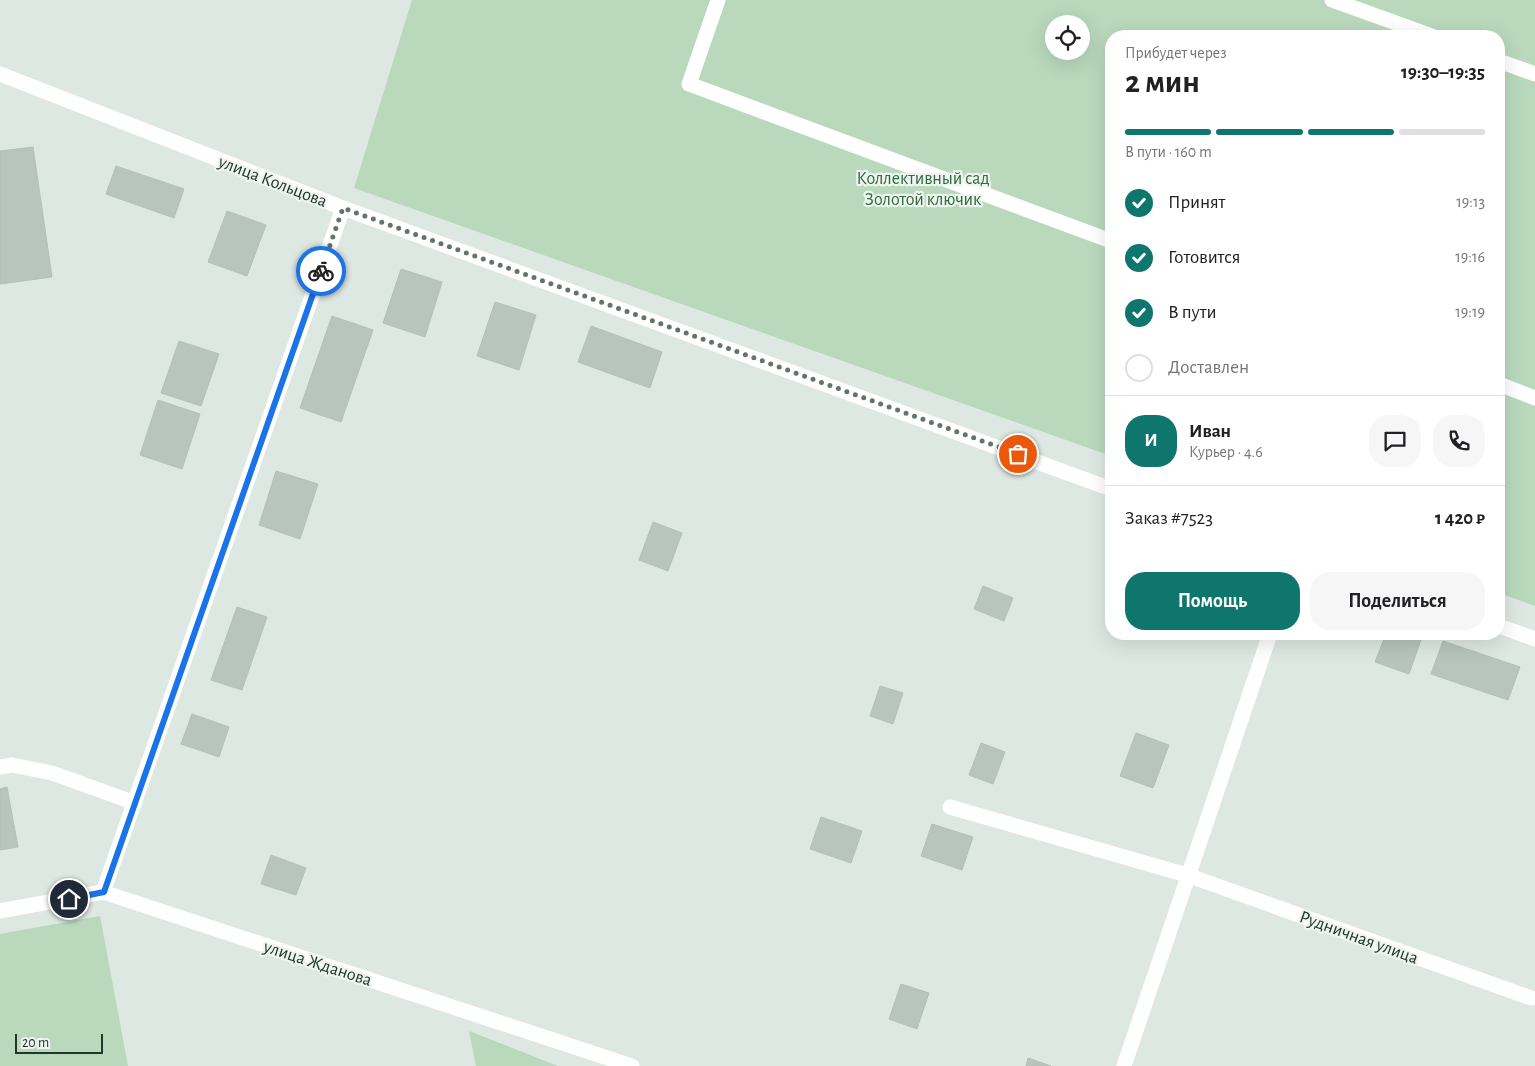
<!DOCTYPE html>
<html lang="ru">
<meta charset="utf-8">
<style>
:root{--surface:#fff;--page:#f6f6f6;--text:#202124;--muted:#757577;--line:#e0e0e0;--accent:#0f766e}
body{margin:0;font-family:"Alegreya Sans",sans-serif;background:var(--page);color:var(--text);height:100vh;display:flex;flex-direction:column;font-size:19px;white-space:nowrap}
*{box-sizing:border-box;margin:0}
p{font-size:16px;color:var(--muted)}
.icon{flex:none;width:28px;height:28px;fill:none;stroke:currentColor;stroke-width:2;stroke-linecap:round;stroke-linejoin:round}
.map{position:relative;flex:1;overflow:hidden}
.sheet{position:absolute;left:1105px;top:30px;width:400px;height:610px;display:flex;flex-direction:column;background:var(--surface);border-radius:20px;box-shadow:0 5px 20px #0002}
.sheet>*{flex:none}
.tools{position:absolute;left:1045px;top:15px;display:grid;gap:10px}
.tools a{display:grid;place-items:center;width:45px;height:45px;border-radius:50%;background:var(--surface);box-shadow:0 5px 20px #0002;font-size:25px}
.scale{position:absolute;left:15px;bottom:12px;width:88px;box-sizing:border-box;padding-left:5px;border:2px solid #21362d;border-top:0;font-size:14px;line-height:18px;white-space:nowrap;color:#21362d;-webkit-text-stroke:4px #eef5f0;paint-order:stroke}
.pin{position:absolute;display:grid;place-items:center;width:42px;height:42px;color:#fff;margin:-21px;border:2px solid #fff;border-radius:50%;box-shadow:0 1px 5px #0007}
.courier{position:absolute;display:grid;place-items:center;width:50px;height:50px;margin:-25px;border:4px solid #1a73e8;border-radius:50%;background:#fff;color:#222;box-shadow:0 1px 6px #0007}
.head em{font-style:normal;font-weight:700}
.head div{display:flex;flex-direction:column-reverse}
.head{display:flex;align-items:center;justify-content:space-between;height:85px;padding:0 20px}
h1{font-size:32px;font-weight:700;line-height:38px}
.bar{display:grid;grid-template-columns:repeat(4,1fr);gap:8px 5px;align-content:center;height:60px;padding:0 20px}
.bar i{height:6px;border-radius:4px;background:var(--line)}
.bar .on{background:var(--accent)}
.bar p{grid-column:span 4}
.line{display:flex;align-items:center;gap:12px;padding:0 20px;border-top:1px solid var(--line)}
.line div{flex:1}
.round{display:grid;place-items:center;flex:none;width:52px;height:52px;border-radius:20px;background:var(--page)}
ol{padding:0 20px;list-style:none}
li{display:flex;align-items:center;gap:15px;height:55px}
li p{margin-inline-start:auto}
li .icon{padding:5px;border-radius:50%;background:var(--accent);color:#fff;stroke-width:4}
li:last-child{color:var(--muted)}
li i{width:28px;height:28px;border:2px solid var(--line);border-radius:50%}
.action{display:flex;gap:10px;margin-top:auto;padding:10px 20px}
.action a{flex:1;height:58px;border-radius:20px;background:var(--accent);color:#fff;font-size:20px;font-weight:700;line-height:58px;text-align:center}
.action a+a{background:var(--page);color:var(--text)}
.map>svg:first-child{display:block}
.green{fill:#b9d8bc;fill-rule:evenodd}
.building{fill:#b7c5bd;stroke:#b1c1b8}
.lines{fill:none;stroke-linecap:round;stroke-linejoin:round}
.minor{stroke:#fff;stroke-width:15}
.done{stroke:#63746c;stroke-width:5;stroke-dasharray:0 9}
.route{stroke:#1a73e8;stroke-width:6}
.labels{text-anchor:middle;stroke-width:4.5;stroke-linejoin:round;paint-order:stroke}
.park-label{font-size:18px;fill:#30693c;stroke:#eef5f0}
.street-label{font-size:18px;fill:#21362d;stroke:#eef5f0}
</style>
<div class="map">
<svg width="1535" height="1066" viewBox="0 0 1535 1066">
<rect width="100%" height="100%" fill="#dee8e2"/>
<g class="green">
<path d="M412,0H1535V606L1499,593V36H1111V456L354,188ZM1054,24H1081V51H1054Z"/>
<path d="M100,916L128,1066H0V934Z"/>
<path d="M469,1031L558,1066H476Z"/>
</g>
<g class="building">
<path d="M33,147L52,277L0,284V151Z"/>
<path d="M116,166L184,189L174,218L106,194Z"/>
<path d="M227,211L266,225L247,276L208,262Z"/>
<path d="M401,269L442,282L425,337L383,323Z"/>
<path d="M495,302L536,315L519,370L477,356Z"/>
<path d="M332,316L373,330L341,422L300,408Z"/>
<path d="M591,326L662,352L650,388L578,362Z"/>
<path d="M179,341L219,354L201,406L161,393Z"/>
<path d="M158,400L200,414L182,469L140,455Z"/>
<path d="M276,471L318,484L300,539L259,525Z"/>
<path d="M653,522L682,533L668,571L639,560Z"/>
<path d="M1111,550V567L1106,565Z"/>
<path d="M983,586L1013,598L1004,621L974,609Z"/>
<path d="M237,607L267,617L242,690L211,680Z"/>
<path d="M1386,634H1423L1409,674L1375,662Z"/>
<path d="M1443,641L1520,667L1508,700L1431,674Z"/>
<path d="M880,686L903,693L893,724L870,716Z"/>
<path d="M192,714L229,727L219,757L181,744Z"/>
<path d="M1136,733L1169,745L1153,788L1120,776Z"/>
<path d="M981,743L1005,752L993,784L969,775Z"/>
<path d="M7,787L18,847L0,850V789Z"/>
<path d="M821,817L862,831L851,863L810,849Z"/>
<path d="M932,824L973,837L962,870L921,856Z"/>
<path d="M271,855L306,868L296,895L261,884Z"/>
<path d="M901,984L929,993L917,1029L889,1019Z"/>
<path d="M1028,1058L1051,1066H1026Z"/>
</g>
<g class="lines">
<g class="minor">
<path d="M718,0L689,84L1111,241"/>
<path d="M1332,0L1432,36"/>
<path d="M1499,61L1535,74"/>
<path d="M0,74L343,208L1111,489"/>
<path d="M1499,384L1535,398"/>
<path d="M1499,626L1535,639"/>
<path d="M0,767L12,765L52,773L135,803"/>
<path d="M950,807L1187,875L1531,998"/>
<path d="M103,892L343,208"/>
<path d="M0,911L103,892L632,1066"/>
<path d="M1124,1066L1270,634"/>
</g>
</g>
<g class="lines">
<path class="done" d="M321,271L343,208L1018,454"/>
<path class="route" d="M69,899L104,892L321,271"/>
</g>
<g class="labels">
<g class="park-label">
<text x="923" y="184">Коллективный сад<tspan x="923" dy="21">Золотой ключик</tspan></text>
</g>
<g class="street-label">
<text transform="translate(273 181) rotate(21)" y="6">улица Кольцова</text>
<text transform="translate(1359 937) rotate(20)" y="6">Рудничная улица</text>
<text transform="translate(318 963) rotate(18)" y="6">улица Жданова</text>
</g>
</g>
</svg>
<div class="tools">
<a><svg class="icon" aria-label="locate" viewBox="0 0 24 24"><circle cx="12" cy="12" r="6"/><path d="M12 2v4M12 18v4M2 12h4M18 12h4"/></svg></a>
</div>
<div class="scale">20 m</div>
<div class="pin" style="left:1018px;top:454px;background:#ea580c"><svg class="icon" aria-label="bag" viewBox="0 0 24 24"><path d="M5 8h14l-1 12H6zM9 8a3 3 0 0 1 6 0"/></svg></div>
<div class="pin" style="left:69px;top:899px;background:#1f2937"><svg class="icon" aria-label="home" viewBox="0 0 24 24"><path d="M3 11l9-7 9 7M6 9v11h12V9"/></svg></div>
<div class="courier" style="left:321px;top:271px"><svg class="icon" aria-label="bike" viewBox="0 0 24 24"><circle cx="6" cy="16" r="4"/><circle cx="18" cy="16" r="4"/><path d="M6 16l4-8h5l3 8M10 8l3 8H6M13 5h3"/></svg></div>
<section class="sheet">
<div class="head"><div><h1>2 мин</h1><p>Прибудет через</p></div><em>19:30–19:35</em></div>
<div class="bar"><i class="on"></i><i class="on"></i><i class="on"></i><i></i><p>В пути · 160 m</p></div>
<ol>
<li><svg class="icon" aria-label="check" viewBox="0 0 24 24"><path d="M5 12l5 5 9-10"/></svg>Принят<p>19:13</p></li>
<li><svg class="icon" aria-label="check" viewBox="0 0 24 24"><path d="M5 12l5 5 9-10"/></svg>Готовится<p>19:16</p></li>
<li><svg class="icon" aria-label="check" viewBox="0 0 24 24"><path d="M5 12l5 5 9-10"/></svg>В пути<p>19:19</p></li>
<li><i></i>Доставлен</li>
</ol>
<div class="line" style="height:90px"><b class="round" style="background:var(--accent);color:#fff">И</b><div><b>Иван</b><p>Курьер · 4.6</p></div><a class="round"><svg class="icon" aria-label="chat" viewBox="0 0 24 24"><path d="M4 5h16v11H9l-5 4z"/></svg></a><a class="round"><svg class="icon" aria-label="phone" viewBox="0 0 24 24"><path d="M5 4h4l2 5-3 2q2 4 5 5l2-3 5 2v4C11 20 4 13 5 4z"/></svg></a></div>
<div class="line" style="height:65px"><div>Заказ #7523</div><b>1 420 ₽</b></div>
<div class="action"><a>Помощь</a><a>Поделиться</a></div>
</section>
</div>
